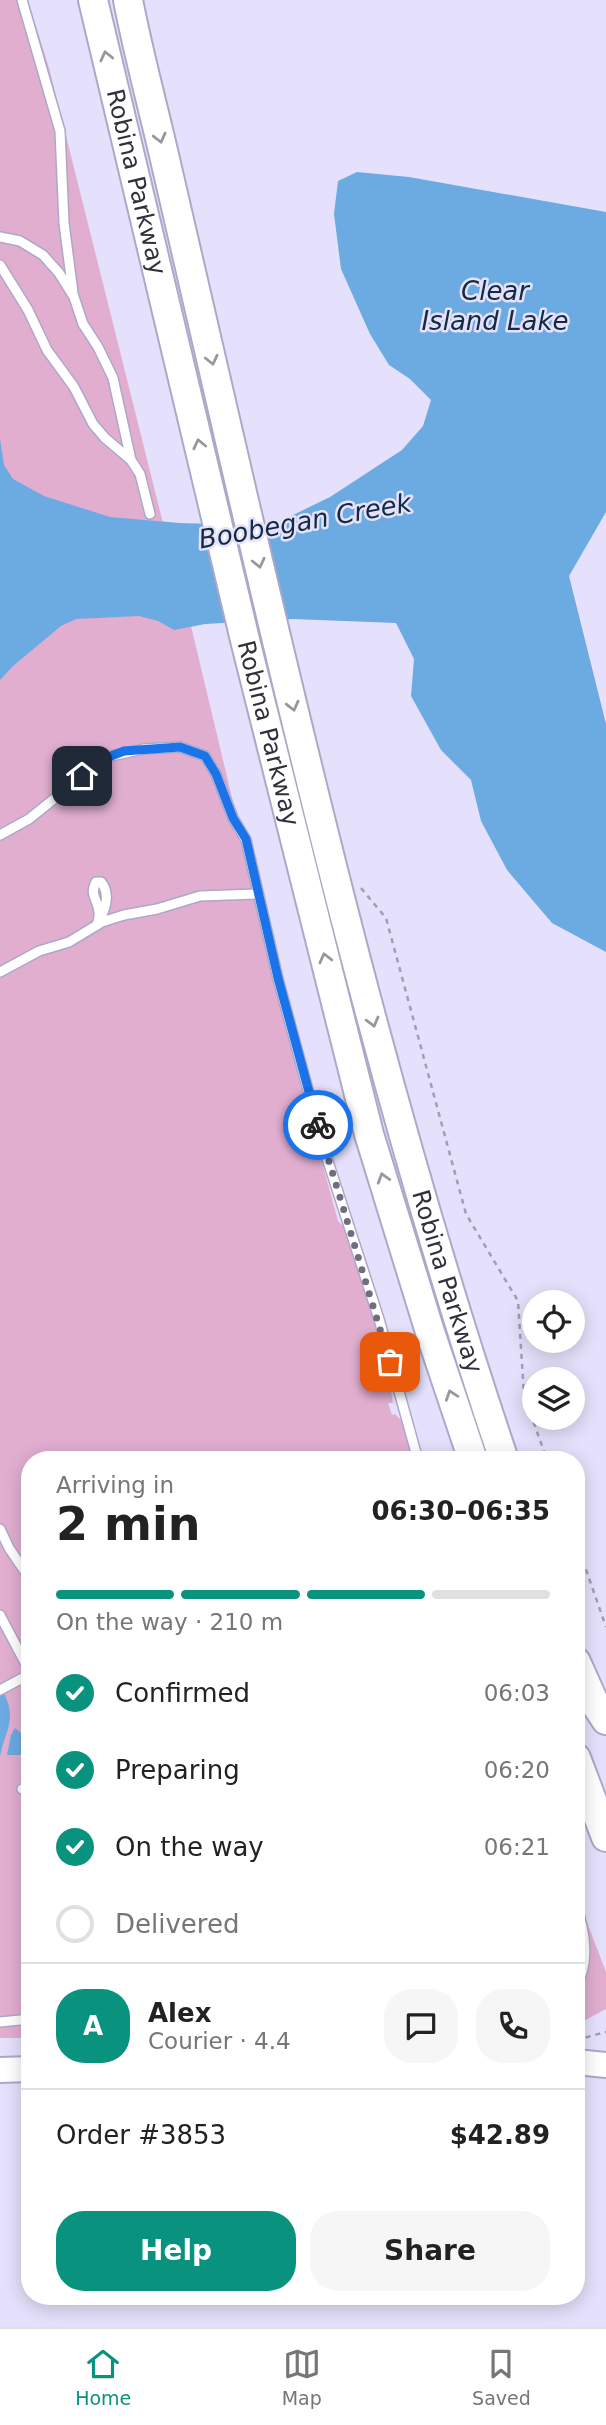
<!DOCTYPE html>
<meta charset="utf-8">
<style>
:root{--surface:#fff;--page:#f6f6f6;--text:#222;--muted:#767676;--line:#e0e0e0;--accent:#09937e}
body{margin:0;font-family:"DejaVu Sans",sans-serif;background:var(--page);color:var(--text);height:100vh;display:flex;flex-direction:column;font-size:26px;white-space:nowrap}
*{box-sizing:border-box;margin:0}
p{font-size:23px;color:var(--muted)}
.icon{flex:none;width:38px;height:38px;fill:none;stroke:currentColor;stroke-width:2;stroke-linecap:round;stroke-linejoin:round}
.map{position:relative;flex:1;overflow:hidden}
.drawer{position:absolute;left:21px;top:1451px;width:564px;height:854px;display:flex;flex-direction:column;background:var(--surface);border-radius:28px;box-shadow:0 4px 18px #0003}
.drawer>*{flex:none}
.tools{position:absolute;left:522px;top:1290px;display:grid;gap:14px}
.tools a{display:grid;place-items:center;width:63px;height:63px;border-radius:50%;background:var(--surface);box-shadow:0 4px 18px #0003;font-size:35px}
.pin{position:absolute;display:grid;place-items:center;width:60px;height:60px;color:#fff;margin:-30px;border-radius:14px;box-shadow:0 4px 10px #0006}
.courier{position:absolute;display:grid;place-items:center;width:70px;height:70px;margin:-35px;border:5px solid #1a73e8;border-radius:50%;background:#fff;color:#222;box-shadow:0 2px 9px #0007}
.head em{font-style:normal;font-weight:600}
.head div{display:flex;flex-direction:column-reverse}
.head{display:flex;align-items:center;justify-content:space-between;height:119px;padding:0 35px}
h1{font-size:46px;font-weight:600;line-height:52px}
.bar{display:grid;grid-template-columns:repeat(4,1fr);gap:10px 7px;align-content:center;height:84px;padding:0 35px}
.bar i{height:9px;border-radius:5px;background:var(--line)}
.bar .on{background:var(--accent)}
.bar p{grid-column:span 4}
.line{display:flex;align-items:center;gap:18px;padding:0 35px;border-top:2px solid var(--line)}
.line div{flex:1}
.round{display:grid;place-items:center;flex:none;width:74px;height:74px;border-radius:28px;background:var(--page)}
ol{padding:0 35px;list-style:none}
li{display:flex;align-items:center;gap:21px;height:77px}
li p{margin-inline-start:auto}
li .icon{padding:7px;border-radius:50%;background:var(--accent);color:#fff;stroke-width:4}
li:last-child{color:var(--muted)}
li i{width:38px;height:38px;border:4px solid var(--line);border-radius:50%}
.primary-button{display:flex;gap:14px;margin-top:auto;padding:14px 35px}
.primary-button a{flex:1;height:80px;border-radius:28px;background:var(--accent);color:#fff;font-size:28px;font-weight:600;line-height:80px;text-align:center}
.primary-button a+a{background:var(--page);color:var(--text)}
.dock{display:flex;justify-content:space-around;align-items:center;height:98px;border-top:2px solid var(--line);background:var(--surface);font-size:19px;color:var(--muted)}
.dock a{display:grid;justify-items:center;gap:4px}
.dock .on{color:var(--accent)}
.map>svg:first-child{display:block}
.green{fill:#e1aed0}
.water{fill:#6caae2}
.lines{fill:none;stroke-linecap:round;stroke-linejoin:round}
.lane-casing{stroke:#ada8c8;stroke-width:12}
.secondary-casing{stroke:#ada8c8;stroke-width:28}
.primary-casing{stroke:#ada8c8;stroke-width:32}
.path{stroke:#a19db3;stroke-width:2.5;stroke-dasharray:5 5;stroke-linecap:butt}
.lane{stroke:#fff;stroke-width:9}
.secondary{stroke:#fff;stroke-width:24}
.primary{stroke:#fff;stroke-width:28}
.oneway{stroke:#98979d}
.done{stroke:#706d7f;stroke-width:7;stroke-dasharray:0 12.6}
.route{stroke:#1a73e8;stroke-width:9}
.labels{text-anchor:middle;stroke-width:5;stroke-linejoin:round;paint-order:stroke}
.street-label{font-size:24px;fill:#312f3b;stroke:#e5e1fc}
.water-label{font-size:26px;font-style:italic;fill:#112c42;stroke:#e5e1fc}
</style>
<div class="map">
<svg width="606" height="2327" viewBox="0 0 606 2327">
<rect width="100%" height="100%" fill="#e5e1fc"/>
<g class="green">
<path d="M0,0H28L49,68L168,543L191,626L298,1074L338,1221L344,1227C364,1284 385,1343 393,1403H388L392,1415L395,1414L403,1422L414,1459L30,1460V2038H0Z"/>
<path d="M576,1894L606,1972V2009L576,2025Z"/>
</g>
<g class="water">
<path d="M357,172L409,177L606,212V512L569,576L606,724V952L552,923L507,870L481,821L471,780L441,750L411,696L414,659L396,623L293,619L205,624L174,630L158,621L139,616L76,619L61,626L13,666L0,680V439L4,465L13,479L44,496L110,517L180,523L214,524L252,535L330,497L402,450L423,426L431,400L410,379L389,365L370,334L341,269L334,214L338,181Z"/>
<path d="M2,1689C18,1720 6,1727 0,1757V1692Z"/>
<path d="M15,1728L26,1737L30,1738V1775H25L26,1761L22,1755H7L11,1735Z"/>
</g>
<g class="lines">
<defs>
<g id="lane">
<path d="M22,0L60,131L64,223L73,293"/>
<path d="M0,237L20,241L43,255L59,273L74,297L83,324L98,347L113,378L131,460L140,474L150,514"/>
<path d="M0,265L28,310L47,350L74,387L93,424L105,438L131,460"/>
<path d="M0,835L29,819L95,766L111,756L144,749L180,747L205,756L216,774L233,818L246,840L278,979L324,1149L379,1319L418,1460"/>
<path d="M96,882H101C112,895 104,912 97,925C98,921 100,917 99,912C98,900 89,895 96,882Z"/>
<path d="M0,972L39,951L69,942L102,922L124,915L157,909L200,896L258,894"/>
<path d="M0,1529L9,1548L30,1579"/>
<path d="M0,1615L30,1672"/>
<path d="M0,1690L30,1674"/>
<path d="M22,1789L30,1785"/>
<path d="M576,1907C585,1929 590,1964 576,1985"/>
<path d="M0,2022L30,2019"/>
</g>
<g id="secondary">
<path d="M576,2062L606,2065"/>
<path d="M0,2070L30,2069"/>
</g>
<g id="primary">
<path id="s1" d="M93,0L245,640L369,1134L430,1332L473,1460"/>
<path id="s2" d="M128,0C138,52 152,103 164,155C188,256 211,357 234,458C312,794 393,1132 504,1460"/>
<path d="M576,1662L593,1700L606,1720"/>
<path d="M576,1758L606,1837"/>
</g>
</defs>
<use href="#lane" class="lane-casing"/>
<use href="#secondary" class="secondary-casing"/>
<use href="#primary" class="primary-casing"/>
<g class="path">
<path d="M361,888L386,918L466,1214L518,1301L524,1395L547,1460"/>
<path d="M576,1541L606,1627"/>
<path d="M576,2040L606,2032"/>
</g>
<use href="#lane" class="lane"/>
<use href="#secondary" class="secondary"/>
<use href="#primary" class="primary"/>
</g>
<defs><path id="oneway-chevron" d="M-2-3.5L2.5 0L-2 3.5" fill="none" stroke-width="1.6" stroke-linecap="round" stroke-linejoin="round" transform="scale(1.75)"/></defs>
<g class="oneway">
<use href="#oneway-chevron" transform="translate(106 56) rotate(-103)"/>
<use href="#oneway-chevron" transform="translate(160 138) rotate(76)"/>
<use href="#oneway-chevron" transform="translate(212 360) rotate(77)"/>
<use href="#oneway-chevron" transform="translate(199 444) rotate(-103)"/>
<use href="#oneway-chevron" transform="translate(259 563) rotate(77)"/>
<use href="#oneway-chevron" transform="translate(293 706) rotate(76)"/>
<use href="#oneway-chevron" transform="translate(325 958) rotate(-104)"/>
<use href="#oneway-chevron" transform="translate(373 1022) rotate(75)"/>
<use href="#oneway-chevron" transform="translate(383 1178) rotate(-107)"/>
<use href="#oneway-chevron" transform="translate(451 1395) rotate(-109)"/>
</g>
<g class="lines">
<path class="done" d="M318,1125L390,1362"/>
<path class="route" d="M82,776L111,756L124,751L180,747L205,756L216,774L233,818L246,839L278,978L318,1125"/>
</g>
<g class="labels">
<g class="street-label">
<text dy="8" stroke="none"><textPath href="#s1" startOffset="187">Robina Parkway</textPath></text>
<text dy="8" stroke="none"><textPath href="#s1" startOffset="754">Robina Parkway</textPath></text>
<text dy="8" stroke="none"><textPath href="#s2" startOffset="1321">Robina Parkway</textPath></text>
</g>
<g class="water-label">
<text x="495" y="300">Clear<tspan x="495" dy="30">Island Lake</tspan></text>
<text transform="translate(305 521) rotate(-10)" y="9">Boobegan Creek</text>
</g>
</g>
</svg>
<div class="tools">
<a><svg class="icon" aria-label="locate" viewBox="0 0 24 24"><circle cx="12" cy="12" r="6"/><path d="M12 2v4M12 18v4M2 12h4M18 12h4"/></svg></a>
<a><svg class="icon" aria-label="layers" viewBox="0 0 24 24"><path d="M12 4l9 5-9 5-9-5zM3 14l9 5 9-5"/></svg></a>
</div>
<div class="pin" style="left:390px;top:1362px;background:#ea580c"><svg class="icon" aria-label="bag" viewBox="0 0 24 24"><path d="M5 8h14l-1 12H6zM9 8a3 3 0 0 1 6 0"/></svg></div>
<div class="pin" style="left:82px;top:776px;background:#1f2937"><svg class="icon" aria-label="home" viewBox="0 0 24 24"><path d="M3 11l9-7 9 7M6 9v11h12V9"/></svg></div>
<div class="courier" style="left:318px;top:1125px"><svg class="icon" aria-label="bike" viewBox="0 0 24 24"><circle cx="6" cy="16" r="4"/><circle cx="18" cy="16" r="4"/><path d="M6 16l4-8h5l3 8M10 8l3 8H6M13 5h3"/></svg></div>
<section class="drawer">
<div class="head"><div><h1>2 min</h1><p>Arriving in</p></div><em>06:30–06:35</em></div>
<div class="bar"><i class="on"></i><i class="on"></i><i class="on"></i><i></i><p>On the way · 210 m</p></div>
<ol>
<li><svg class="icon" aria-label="check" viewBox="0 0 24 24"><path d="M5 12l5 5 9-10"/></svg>Confirmed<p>06:03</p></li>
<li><svg class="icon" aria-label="check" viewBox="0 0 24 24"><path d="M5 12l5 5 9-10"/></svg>Preparing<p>06:20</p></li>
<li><svg class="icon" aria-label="check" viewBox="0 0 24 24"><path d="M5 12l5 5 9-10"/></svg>On the way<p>06:21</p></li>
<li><i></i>Delivered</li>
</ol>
<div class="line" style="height:126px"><b class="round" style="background:var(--accent);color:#fff">A</b><div><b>Alex</b><p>Courier · 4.4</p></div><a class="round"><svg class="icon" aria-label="chat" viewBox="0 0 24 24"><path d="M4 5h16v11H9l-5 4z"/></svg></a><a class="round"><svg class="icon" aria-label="phone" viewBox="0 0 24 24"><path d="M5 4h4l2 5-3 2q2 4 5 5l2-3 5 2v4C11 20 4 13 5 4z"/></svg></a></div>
<div class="line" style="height:91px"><div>Order #3853</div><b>$42.89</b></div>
<div class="primary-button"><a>Help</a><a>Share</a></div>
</section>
</div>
<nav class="dock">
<a class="on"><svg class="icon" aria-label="home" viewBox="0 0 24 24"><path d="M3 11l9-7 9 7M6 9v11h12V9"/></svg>Home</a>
<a><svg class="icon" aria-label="map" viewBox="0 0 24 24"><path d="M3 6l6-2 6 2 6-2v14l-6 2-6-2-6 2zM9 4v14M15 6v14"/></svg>Map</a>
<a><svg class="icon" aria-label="saved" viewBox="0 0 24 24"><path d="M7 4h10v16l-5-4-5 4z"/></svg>Saved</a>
</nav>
